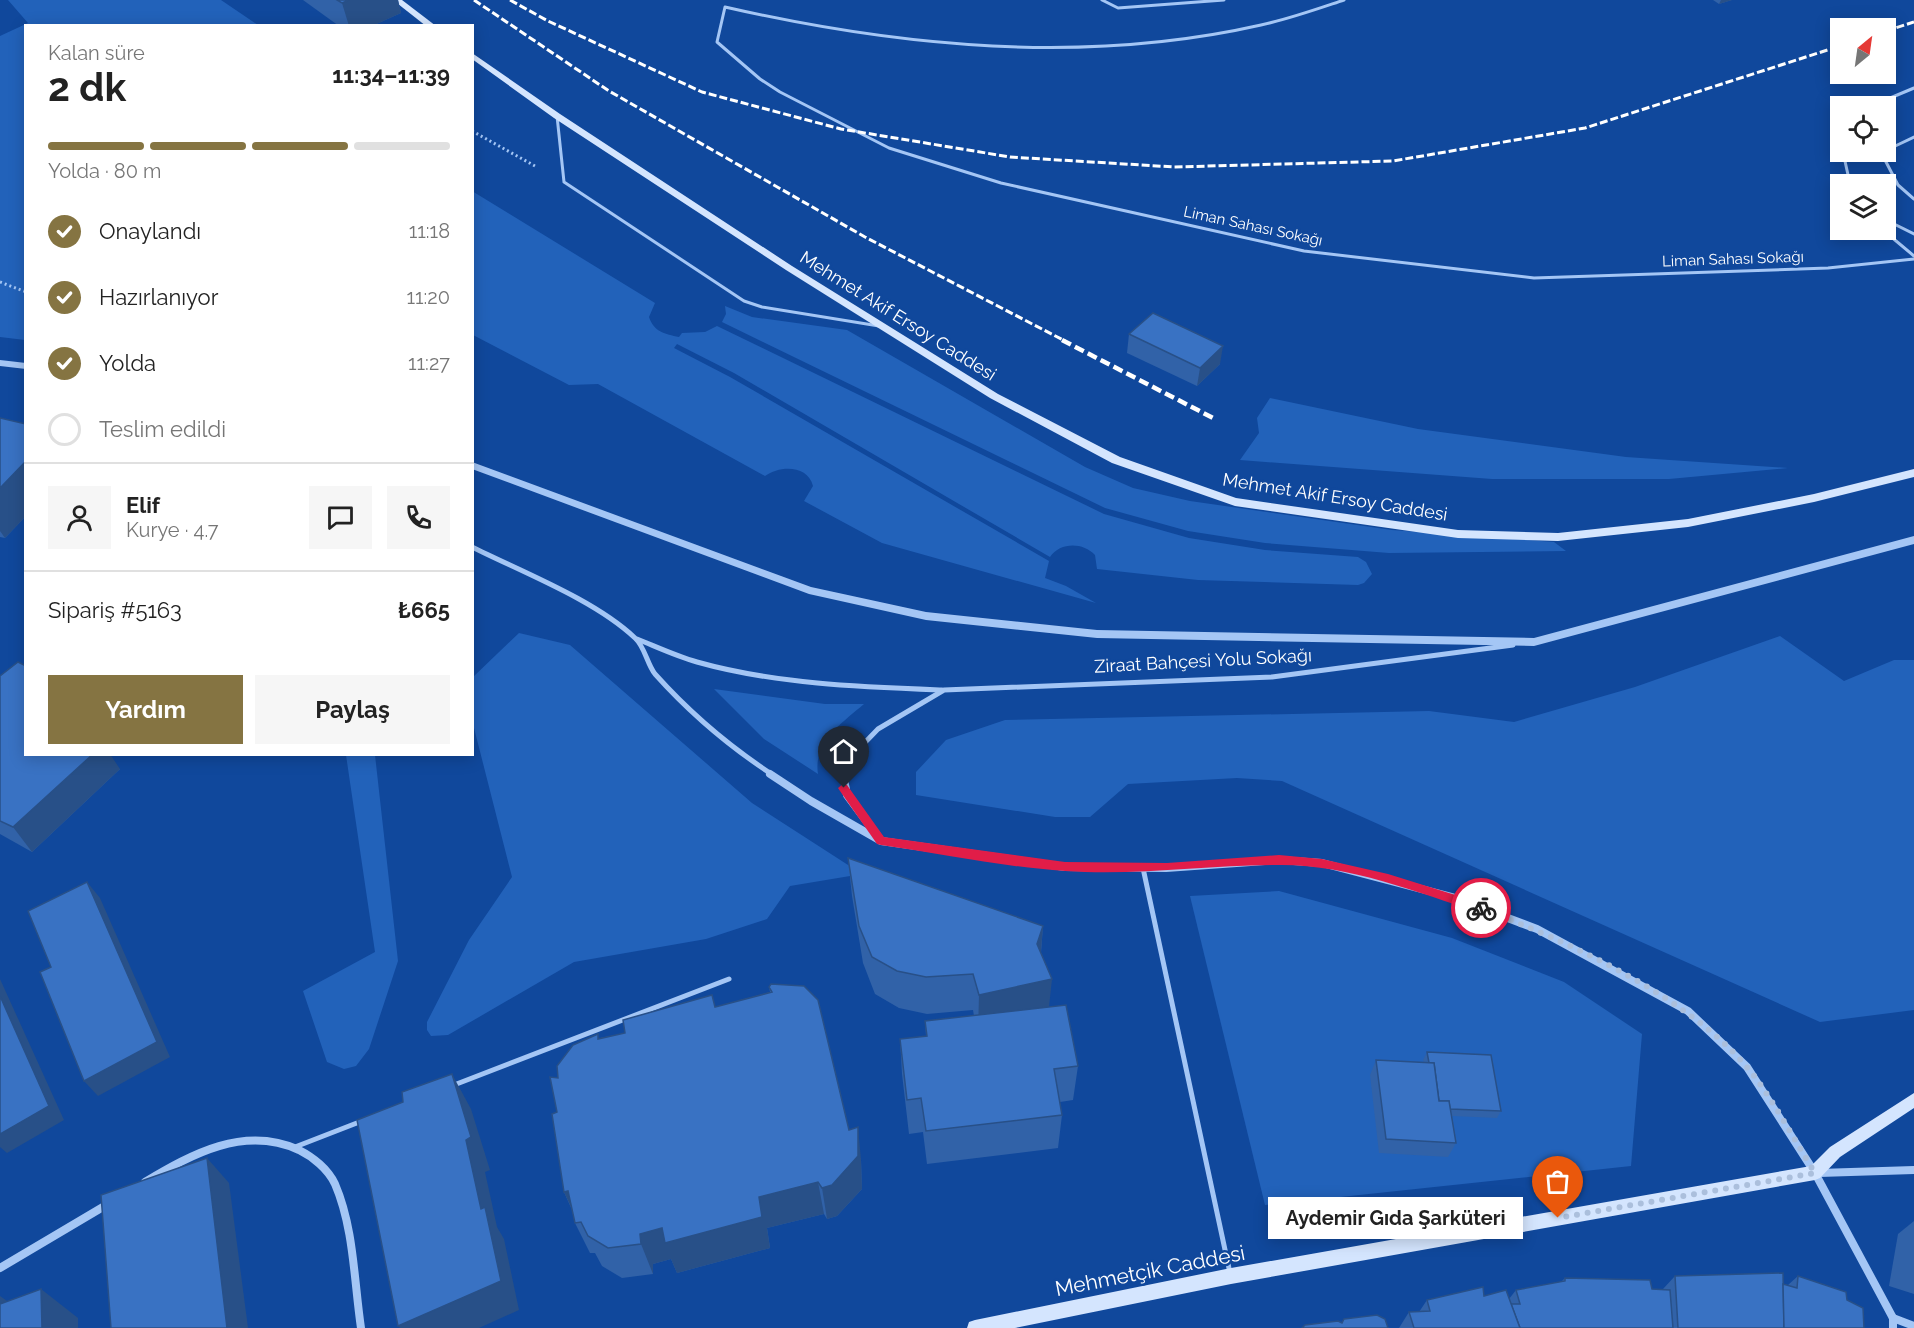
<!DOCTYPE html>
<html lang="tr">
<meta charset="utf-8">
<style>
:root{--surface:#fff;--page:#f6f6f6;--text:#222;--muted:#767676;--line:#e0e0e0;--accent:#857442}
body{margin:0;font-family:Raleway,sans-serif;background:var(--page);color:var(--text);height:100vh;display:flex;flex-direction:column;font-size:22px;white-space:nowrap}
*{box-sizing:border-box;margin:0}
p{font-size:20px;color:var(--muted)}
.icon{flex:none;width:33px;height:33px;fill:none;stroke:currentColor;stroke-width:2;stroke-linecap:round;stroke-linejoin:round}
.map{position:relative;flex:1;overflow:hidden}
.side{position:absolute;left:24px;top:24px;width:450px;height:732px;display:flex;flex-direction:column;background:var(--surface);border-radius:0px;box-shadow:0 3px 15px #0003}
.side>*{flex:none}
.needle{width:39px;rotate:29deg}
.fabs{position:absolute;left:1830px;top:18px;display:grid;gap:12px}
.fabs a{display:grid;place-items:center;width:66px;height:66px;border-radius:0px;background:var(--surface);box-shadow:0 3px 15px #0003;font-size:30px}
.pin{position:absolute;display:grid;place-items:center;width:51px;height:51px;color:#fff;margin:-62px -26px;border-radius:50% 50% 50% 0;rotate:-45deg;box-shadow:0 0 6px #0007}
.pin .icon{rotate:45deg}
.courier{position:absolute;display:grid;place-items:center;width:60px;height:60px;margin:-30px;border:4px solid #e11d48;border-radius:50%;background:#fff;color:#222;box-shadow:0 2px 8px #0007}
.bubble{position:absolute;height:42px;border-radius:0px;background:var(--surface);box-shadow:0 3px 15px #0003;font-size:20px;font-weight:700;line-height:42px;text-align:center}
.overview em{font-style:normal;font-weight:700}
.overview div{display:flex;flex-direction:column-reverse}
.overview{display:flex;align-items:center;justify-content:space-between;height:102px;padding:0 24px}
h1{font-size:39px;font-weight:700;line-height:45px}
.bar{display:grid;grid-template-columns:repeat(4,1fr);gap:9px 6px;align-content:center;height:72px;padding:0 24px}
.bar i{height:8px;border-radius:4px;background:var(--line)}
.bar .current{background:var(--accent)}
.bar p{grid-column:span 4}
.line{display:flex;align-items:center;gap:15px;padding:0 24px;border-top:2px solid var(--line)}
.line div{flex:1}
.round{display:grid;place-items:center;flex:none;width:63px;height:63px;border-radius:0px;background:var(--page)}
ol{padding:0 24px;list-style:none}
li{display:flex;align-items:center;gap:18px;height:66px}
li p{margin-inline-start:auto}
li .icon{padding:6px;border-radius:50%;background:var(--accent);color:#fff;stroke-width:4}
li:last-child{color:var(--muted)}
li i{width:33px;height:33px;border:3px solid var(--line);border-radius:50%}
.cta{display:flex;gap:12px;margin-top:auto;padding:12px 24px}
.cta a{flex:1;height:69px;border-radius:0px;background:var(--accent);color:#fff;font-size:24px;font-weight:700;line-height:69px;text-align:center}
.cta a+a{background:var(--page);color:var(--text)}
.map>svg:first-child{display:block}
.green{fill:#2262ba}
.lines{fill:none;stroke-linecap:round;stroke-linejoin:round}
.path{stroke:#a4c6f5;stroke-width:3;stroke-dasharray:2 3;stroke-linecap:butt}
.service-far1{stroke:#a4c6f5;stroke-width:3}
.service{stroke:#a4c6f5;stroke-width:5}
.minor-far1{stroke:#a4c6f5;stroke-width:5}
.minor{stroke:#a4c6f5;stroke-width:8}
.tertiary{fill:#a4c6f5;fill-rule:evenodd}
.secondary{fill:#d4e5fe;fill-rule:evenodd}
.rail-far1{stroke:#fff;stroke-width:3;stroke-dasharray:8 3;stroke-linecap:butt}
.rail{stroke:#fff;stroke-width:4.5;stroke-dasharray:10 4.5;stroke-linecap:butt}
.wall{fill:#3162a8}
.shaded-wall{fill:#285088}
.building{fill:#3972c3;stroke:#285088;stroke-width:1.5}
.route{fill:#e11d48}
.done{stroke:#abbfdc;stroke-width:6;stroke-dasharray:0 10.8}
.labels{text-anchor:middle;stroke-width:5;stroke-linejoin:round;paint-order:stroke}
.far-street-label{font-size:15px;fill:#fff;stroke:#10489c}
.street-label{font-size:18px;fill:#fff;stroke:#10489c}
.near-street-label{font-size:21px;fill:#fff;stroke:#10489c}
</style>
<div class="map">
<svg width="1914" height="1328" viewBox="0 0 1914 1328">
<rect width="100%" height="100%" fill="#10489c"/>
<g class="green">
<path d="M8,0H221L258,25L26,26L25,340L0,337V36L28,23Z"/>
<path d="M472,191L655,303L649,317C654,332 665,334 679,337L682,333L705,332L717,326L1104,514L1189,538L1265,550L1358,557L1366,562L1372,574L1364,583L1358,585L1198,580L1097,569L1095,555C1083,542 1060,542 1050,557L734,373L677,344L674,348L730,377L1049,561L1045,578L1066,586L1096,603L882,543L804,501L813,486C808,465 780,465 765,476L598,384L569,385L473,335Z"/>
<path d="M725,306L752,317L847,330L1085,467L1133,488L1190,501L1392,530L1554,542L1566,551L1389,553L1265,543L1188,531L1105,508L722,322L726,314Z"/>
<path d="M1270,398L1418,429L1626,457L1788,468L1669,479H1492L1240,460L1259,433L1257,418Z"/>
<path d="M519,633L570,645L752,803L862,874L790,886L767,919L706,939L574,962L448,1035L431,1036L427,1030V1022L469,940L512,877L473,724L472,678Z"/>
<path d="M1780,636L1844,681L1894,660H1914V1010L1820,1022L1282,781L1237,778L1128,784L1090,817H1055L916,795V772L946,740L1005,720L1429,711L1514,722L1635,687Z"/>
<path d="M714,689L825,704H864C842,723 813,742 818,774L764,739Z"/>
<path d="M346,755H375L398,961L369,1049L356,1066L344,1069L327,1062L303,991L375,952Z"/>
<path d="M1279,891L1452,938L1564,982L1642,1034L1631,1166L1265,1205L1190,896Z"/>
</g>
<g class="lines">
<g class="path">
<path d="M472,131L535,166"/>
<path d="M0,282L26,292"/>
</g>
<g class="service-far1">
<path d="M1102,0L1118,8L1224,0"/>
<path d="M1344,0C1317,9 1289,19 1261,25C1085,65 900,47 725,7L717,42L760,79L780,92L889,148L1001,183L1304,251L1534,278L1828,268L1914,259"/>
<path d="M1871,106L1914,88"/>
<path d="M557,116L564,182L744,301L762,307L879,326"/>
<path d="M1914,137L1891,148L1885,160L1898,185L1914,199"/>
<path d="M1843,152L1850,184"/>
<path d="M1886,220L1914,234"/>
<path d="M1883,230L1914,256"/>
</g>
<g class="service">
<path d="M1143,868L1230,1273"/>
<path d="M454,1085L729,979"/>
<path d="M295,1147L362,1121"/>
</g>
<g class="minor-far1">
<path d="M472,547C522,572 595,600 635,638C645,647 647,664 655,674C689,712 730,747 773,775"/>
<path d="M637,639C657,647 676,656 697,662C775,684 861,687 942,690"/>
<path d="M843,775L850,758L878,729L944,690L1272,677L1513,645"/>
</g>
<g class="minor">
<path d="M770,774L811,801L881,841L1065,867L1166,868L1279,860L1322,863L1452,897L1537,929L1688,1011L1747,1067L1815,1173L1893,1318V1328"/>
<path d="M843,774L847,795L879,838"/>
<path d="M1819,1173L1914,1170"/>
<path d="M145,1182C192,1154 244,1125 299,1150C313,1157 328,1169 335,1184C354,1228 354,1281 361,1328"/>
<path d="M0,1268L108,1204"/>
<path d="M1893,1318L1914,1326"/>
</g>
<g class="tertiary">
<path d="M0,360L26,363V369L0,366Z"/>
<path d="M472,462L811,587L926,612L1097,630L1534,638L1914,536V544L1534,646L1097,638L926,620L809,594L472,469Z"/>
</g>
<g class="secondary">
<path d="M393,0H402L436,26H426Z"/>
<path d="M472,53L560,114L792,266L998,394L1120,457L1236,498L1458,530L1558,533L1688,519L1814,494L1914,469V477L1814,502L1688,527L1558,541L1458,538L1235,506L1112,463L990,398L786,270L554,118L472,59Z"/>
<path d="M1914,1093V1108L1840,1157L1820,1178L1815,1180L1231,1284L1015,1328H967L969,1322L975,1320L1231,1268L1811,1166L1830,1147Z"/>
</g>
<g class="rail-far1">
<path d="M474,0L609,91L865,237L1065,341"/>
<path d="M510,0L548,21L702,92L841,129L1010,157L1174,167L1393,161L1585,128L1840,46"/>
<path d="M1886,31L1914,22"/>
</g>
<path class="rail" d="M1062,340L1215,419"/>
</g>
<g class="wall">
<path d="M303,0H398L401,13L372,26H339Z"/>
<path d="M1713,0H1732L1719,4Z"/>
<path d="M1129,334L1220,364L1197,386L1127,353Z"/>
<path d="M0,418L26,424V516L5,538L0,537Z"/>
<path d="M0,676L26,754L120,769L32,852L0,834Z"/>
<path d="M848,858L1043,926L1041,953L1049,1007L1078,1066L1073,1100L1060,1102L1062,1115L1058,1148L927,1164L923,1132L909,1134L902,1074L900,1039L926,1036L925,1021L974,1016L973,1010L927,1014L899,1008L875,994L863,963L852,896Z"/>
<path d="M769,987L849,1130L861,1160L862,1189L837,1216L827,1219L824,1214L767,1228L770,1248L677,1273L671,1259L653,1264V1274L622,1278L602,1266L595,1253H590L575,1223L572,1210L564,1192L557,1112L558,1078L600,1038L625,1033L715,1007L770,992Z"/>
<path d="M1427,1052L1501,1111L1497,1118L1452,1116L1456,1143L1448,1157L1379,1153L1370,1075L1376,1060L1424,1063L1423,1060Z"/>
<path d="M1914,1221V1294L1889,1286L1898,1234Z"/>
<path d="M1675,1276L1783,1284L1788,1285L1798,1276L1847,1300L1864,1328H1399L1409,1312H1419L1427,1300L1484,1296L1509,1299L1516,1290L1561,1282L1565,1278L1652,1289H1663Z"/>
</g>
<g class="shaded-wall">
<path d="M349,0H398L401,13L372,26H349L342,3Z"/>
<path d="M1721,0H1732L1719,4Z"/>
<path d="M1223,346L1220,364L1197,386L1200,368Z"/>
<path d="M26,461V516L5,538L0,531V488Z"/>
<path d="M93,754H110L120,769L32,852L13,827Z"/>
<path d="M87,882L100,898L170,1057L98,1096L84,1081Z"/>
<path d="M1043,926L1040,963L1037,944Z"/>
<path d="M0,979L64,1120L7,1153L0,1147Z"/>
<path d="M1052,979L1048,1016L978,1031L979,995Z"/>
<path d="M452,1074L471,1109L490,1170L485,1172L497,1227L504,1239L519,1310L479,1328H400L398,1326L481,1209Z"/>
<path d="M858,1127L861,1160L862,1189L837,1216L827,1219L822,1188Z"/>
<path d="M207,1158L229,1183L248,1328H227Z"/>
<path d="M818,1182L824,1214L767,1228L770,1248L677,1273L671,1259L653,1264V1274L641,1244L640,1234L759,1197Z"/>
<path d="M568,1191L581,1222H578L564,1192Z"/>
<path d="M41,1289L78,1318V1328H42Z"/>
<path d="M0,1296L34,1320L0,1313Z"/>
</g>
<g class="building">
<path d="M337,0H349L342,3Z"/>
<path d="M1153,313L1223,346L1200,368L1129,334Z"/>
<path d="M0,418L26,424V461L0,488Z"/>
<path d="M18,662L26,666V754H93L13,827L0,821V676Z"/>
<path d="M848,858L1043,926L1037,944L1052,979L979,995L973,974L926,977L897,971L872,957L859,926Z"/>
<path d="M87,882L157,1042L84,1081L40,972L51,967L28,911Z"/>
<path d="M771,984L804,986L818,1000L849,1130L858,1127V1156L832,1185L822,1188L818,1182L759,1197L762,1217L665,1243L662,1228L640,1234L641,1244L608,1248L588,1236L581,1222L575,1223L568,1191L564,1192L552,1114L557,1112L550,1077L558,1078L557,1066L573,1045L598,1034V1039L625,1033L623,1020L712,995L715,1007L772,992L769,987Z"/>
<path d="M0,996L49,1106L0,1134Z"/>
<path d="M1066,1005L1078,1066L1054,1069L1062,1115L926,1131L921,1098L907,1100L900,1039L927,1036L925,1021Z"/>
<path d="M1427,1052L1491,1055L1501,1111L1450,1109L1449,1101H1439L1434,1063H1429Z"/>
<path d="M1376,1060L1434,1063L1439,1101H1449L1456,1143L1386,1139Z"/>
<path d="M452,1074L471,1137L466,1140L481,1209L485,1207L501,1281L398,1326L357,1120L403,1102L402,1092Z"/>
<path d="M207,1158L227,1328H111L101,1195Z"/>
<path d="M1783,1273L1784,1328H1678L1675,1276Z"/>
<path d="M1798,1276L1846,1292L1847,1300L1863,1308L1864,1328H1784L1783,1284L1797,1288Z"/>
<path d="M1565,1278L1650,1280L1652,1289L1670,1290L1673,1328H1520L1511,1304H1520L1516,1290L1565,1281Z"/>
<path d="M1483,1287L1484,1296L1506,1290L1520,1328H1414L1409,1312L1430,1311L1427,1300Z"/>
<path d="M41,1289L42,1328H0V1304Z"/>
<path d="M1377,1315L1385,1319L1388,1328H1302L1305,1325L1338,1321L1342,1323L1344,1319Z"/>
</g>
<path class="route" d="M844,783L847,785L884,837L1065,862L1167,863L1279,855L1322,859L1388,874L1481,903L1486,908L1481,913C1416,892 1347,864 1278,865C1207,865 1137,876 1065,871C1004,867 942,854 881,845L877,844L840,791L838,788Z"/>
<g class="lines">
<path class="done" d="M1481,908C1568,942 1684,994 1746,1066C1771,1095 1794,1140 1815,1173L1558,1218"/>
</g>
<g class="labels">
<g class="far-street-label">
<text transform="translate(1253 226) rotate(12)" y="5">Liman Sahası Sokağı</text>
<text transform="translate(1733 259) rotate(-2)" y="5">Liman Sahası Sokağı</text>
</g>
<g class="street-label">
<text transform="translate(898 316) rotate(32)" y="6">Mehmet Akif Ersoy Caddesi</text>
<text transform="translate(1335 497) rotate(9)" y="6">Mehmet Akif Ersoy Caddesi</text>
<text transform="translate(1203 661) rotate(-3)" y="6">Ziraat Bahçesi Yolu Sokağı</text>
</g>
<g class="near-street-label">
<text transform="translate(1150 1271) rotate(-11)" y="7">Mehmetçik Caddesi</text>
</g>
</g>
</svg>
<div class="fabs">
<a><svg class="needle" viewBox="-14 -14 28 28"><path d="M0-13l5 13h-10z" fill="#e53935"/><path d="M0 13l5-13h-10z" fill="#767676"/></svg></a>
<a><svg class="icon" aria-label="locate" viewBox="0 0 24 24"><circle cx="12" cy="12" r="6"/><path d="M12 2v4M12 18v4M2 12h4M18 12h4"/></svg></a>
<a><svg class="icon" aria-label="layers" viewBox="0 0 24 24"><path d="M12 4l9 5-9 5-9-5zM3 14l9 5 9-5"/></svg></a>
</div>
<div class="pin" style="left:1558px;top:1218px;background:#ea580c"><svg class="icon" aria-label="bag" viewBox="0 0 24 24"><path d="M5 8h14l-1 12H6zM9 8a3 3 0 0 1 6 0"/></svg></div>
<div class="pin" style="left:844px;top:788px;background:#1f2937"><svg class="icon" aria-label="home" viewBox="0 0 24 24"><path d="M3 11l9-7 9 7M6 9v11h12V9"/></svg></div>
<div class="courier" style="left:1481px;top:908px"><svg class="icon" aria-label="bike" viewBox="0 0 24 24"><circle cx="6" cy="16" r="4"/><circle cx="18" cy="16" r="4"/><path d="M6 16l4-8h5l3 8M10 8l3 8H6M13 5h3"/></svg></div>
<div class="bubble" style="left:1268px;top:1197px;width:255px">Aydemir Gıda Şarküteri</div>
<section class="side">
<div class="overview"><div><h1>2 dk</h1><p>Kalan süre</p></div><em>11:34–11:39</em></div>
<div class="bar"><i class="current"></i><i class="current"></i><i class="current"></i><i></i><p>Yolda · 80 m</p></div>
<ol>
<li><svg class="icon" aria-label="check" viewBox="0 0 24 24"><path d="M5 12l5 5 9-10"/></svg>Onaylandı<p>11:18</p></li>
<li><svg class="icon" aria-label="check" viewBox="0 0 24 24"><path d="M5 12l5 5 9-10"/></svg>Hazırlanıyor<p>11:20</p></li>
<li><svg class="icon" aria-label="check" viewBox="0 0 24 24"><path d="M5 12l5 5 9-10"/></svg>Yolda<p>11:27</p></li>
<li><i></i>Teslim edildi</li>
</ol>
<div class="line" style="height:108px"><a class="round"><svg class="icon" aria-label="person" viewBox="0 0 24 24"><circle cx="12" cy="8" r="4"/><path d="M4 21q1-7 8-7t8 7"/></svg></a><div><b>Elif</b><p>Kurye · 4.7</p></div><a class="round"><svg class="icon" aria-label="chat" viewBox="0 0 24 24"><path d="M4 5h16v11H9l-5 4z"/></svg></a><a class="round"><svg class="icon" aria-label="phone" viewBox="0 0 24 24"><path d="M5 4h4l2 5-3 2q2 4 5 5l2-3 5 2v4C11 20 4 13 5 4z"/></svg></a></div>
<div class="line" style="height:78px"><div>Sipariş #5163</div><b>₺665</b></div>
<div class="cta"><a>Yardım</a><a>Paylaş</a></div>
</section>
</div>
